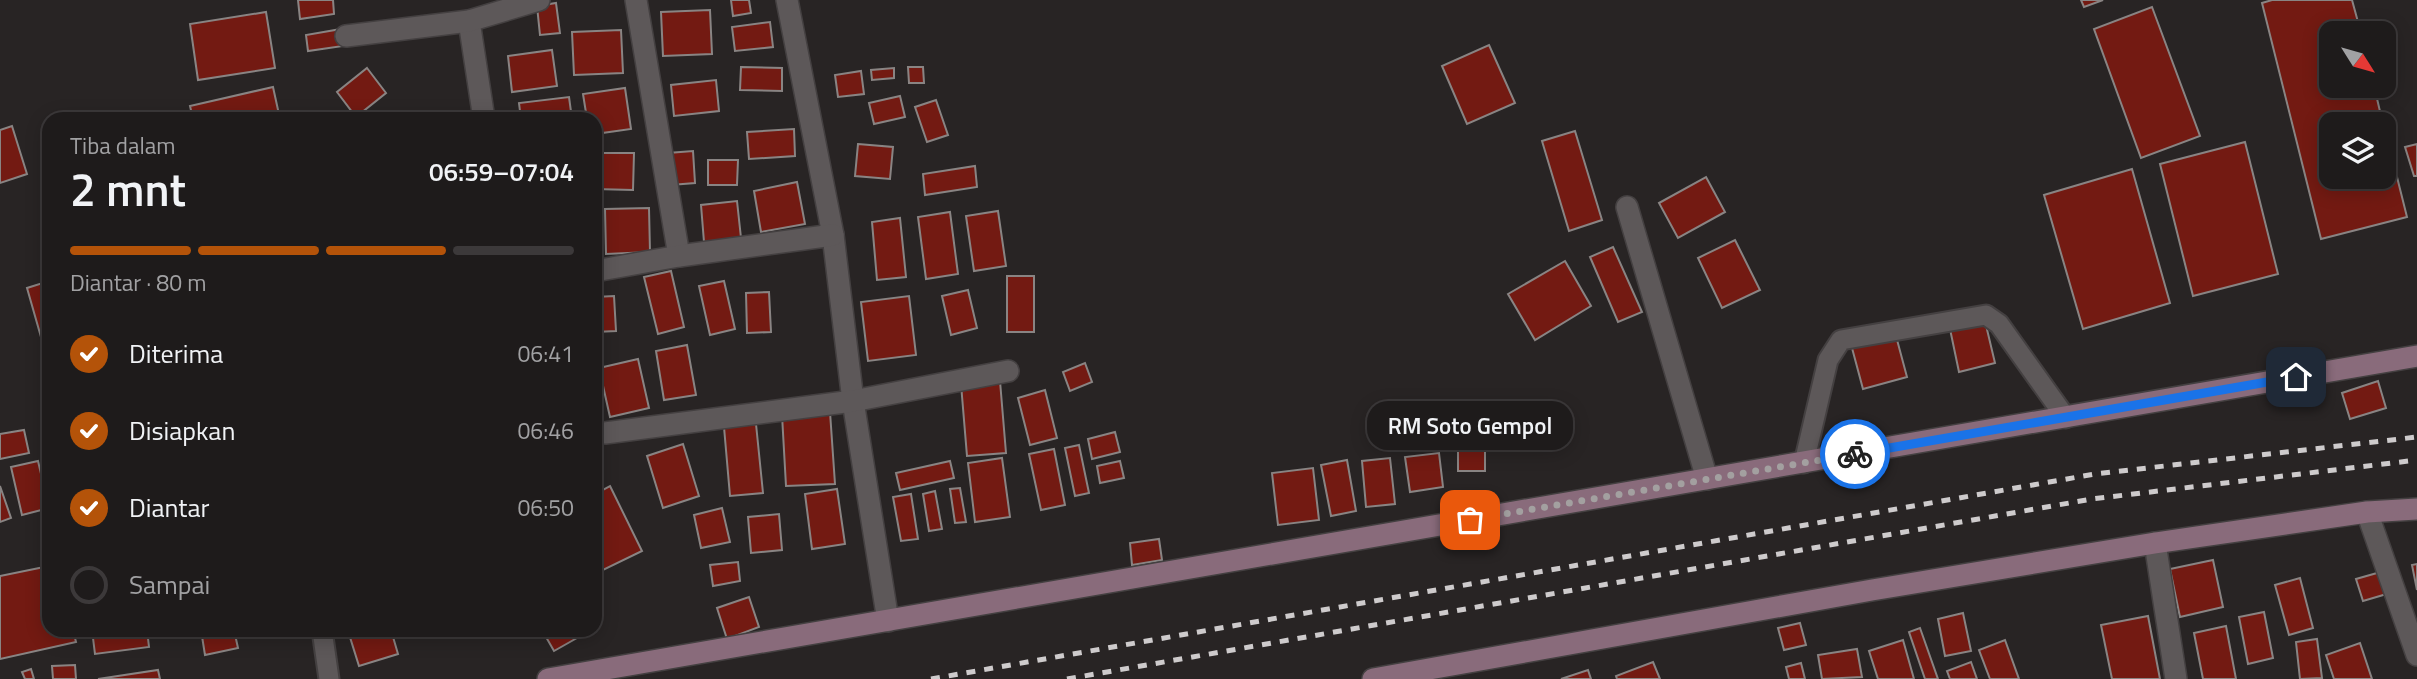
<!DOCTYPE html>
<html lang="id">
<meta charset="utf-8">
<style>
:root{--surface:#1e1b1b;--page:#262424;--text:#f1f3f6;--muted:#a1a1a3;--line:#3c393a;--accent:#b45309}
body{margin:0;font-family:"Titillium Web",sans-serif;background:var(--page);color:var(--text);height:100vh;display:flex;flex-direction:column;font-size:26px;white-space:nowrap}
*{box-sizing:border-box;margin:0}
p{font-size:23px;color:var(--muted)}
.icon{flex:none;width:38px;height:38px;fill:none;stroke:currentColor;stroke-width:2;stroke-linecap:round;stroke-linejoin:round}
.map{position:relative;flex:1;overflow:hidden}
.details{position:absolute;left:42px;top:112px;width:560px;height:525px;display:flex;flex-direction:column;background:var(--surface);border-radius:21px;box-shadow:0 4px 18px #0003,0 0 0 2px var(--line)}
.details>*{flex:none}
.needle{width:46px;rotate:127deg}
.fabs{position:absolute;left:2319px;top:21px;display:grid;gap:14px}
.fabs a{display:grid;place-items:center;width:77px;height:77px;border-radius:14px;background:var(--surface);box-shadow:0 4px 18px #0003,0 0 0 2px var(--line);font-size:35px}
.pin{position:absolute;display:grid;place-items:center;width:60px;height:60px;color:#fff;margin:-30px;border-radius:14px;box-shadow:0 4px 10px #0006}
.courier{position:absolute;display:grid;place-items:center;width:70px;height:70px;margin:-35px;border:5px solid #1a73e8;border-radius:50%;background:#fff;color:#222;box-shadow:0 2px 9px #0007}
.bubble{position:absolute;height:49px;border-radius:21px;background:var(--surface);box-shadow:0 4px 18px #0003,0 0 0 2px var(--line);font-size:23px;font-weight:600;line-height:49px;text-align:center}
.overview em{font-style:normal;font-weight:600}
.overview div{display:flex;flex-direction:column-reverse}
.overview{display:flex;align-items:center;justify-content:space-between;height:119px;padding:0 28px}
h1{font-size:46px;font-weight:600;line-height:52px}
.bar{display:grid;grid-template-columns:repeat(4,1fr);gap:10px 7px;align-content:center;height:84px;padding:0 28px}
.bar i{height:9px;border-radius:5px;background:var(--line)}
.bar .on{background:var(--accent)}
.bar p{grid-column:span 4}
ol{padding:0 28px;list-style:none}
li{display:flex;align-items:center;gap:21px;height:77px}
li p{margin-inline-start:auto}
li .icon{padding:7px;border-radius:50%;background:var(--accent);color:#fff;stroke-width:4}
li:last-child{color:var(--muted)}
li i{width:38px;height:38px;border:4px solid var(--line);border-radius:50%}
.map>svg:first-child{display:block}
.building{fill:#731a12;stroke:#898483;stroke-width:2}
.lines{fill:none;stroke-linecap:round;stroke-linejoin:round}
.lane-casing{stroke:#444041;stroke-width:23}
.street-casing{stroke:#444041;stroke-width:24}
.secondary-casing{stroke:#444041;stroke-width:24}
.lane{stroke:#5d5859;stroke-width:19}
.street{stroke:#5d5859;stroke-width:21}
.secondary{stroke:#896b7b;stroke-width:21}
.rail{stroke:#cecbcc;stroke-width:5;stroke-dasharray:9 9;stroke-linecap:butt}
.done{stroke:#a3a0a0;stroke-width:7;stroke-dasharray:0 12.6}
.route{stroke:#1a73e8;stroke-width:9}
</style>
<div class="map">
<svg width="2417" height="679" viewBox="0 0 2417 679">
<rect width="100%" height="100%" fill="#282424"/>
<g class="building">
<path d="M298,0H333L334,14L300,19Z"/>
<path d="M731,0H749L751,13L733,16Z"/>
<path d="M2081,0H2103L2084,7Z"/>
<path d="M2272,0H2352L2361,33H2331V86H2374L2383,124H2331V177H2384V125L2407,217L2321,239L2262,3Z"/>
<path d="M556,3L560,33L540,35L537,6Z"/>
<path d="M2152,7L2200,136L2141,158L2094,29Z"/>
<path d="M710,10L712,54L663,56L661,12Z"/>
<path d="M266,12L275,68L198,80L190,24Z"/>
<path d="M770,22L773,47L735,51L732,27Z"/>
<path d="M341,29L343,46L308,51L306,35Z"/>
<path d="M621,30L623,73L574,75L572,32Z"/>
<path d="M1489,45L1515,103L1467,124L1442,66Z"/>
<path d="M552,50L557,86L512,92L508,56Z"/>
<path d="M741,67L782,68V91L740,90Z"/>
<path d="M908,67H923L924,83H909Z"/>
<path d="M367,68L386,93L356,117L337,92Z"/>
<path d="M894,68V78L872,80L871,70Z"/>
<path d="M861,71L864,94L838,97L835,75Z"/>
<path d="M716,80L719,111L674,116L671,85Z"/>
<path d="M273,87L280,119H193L190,106Z"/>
<path d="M625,88L631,129L595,134V119H587L583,94Z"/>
<path d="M900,96L905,117L874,124L869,103Z"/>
<path d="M569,97L572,119H521L519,103Z"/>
<path d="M936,100L948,135L927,142L915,107Z"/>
<path d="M12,126L27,174L0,183V130Z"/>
<path d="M794,129L795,156L749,159L747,132Z"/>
<path d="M1575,131L1602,220L1569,231L1542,141Z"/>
<path d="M2245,142L2278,274L2193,296L2160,164Z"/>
<path d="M858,144L893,147L890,179L855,176Z"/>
<path d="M2417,144V176H2414L2405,147Z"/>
<path d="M693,151L695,183L671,185L668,153Z"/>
<path d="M595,153H634L633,190L595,189Z"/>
<path d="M708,160H738L737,185H708Z"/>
<path d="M975,166L977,187L925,195L923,174Z"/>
<path d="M2132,169L2170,303L2083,329L2044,195Z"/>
<path d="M1706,177L1725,212L1678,238L1659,203Z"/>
<path d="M797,182L805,224L761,232L754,191Z"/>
<path d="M737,201L741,238L704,242L701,205Z"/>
<path d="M649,208L650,252L606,254L605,209Z"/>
<path d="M998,211L1006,266L974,271L966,216Z"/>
<path d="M950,212L958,274L926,279L918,217Z"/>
<path d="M900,218L906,277L877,280L872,222Z"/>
<path d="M1735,240L1760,290L1722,308L1698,258Z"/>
<path d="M1613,247L1642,312L1618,322L1590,257Z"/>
<path d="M1565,261L1591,306L1535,340L1508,294Z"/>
<path d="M671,271L684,327L658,334L644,277Z"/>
<rect x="1007" y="276" width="27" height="56"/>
<path d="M49,281V350L45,351L27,288Z"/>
<path d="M724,281L735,329L710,335L699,286Z"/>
<path d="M968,290L977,328L951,335L942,296Z"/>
<path d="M769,292L771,332L747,333L746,293Z"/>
<path d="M614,296L616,331L595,332V297Z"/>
<path d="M909,296L916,355L868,361L861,302Z"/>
<path d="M1985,321L1995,363L1959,372L1950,329Z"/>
<path d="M1896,336L1907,377L1863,389L1852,348Z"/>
<path d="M687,345L696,395L664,400L656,351Z"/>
<path d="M638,359L649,408L610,417L599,368Z"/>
<path d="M1085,363L1092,382L1070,391L1063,372Z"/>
<path d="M1000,381L1006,453L967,456L961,384Z"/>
<path d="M2378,381L2386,408L2350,419L2342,393Z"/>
<path d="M1045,390L1057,438L1030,445L1018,398Z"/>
<path d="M830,412L835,484L786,486L782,415Z"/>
<path d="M756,424L763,493L730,496L724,427Z"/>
<path d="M24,430L29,453L0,459V434Z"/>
<path d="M1115,432L1120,452L1092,459L1088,439Z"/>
<rect x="1458" y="442" width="27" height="29"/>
<path d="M683,444L699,496L663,508L647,456Z"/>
<path d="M1079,445L1089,493L1075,496L1065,448Z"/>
<path d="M1054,449L1065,505L1041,510L1029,454Z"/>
<path d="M1439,453L1443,487L1410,492L1405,457Z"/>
<path d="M1002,458L1010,517L975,522L968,463Z"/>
<path d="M1390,458L1395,504L1366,507L1362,461Z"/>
<path d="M1347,460L1356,511L1331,516L1321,465Z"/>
<path d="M38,461L49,508L22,515L11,467Z"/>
<path d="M950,461L954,478L900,490L896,473Z"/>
<path d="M1120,461L1124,478L1100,483L1097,466Z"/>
<path d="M1313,468L1319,520L1278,525L1272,473Z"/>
<path d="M0,486L11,518L0,522Z"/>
<path d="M610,486L642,551L603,570L595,554V494Z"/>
<path d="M960,488L966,522L955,523L950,489Z"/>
<path d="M837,489L845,544L812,549L805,494Z"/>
<path d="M935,491L942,529L929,531L923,494Z"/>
<path d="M911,494L918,539L901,541L893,497Z"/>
<path d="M722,508L730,542L701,548L694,515Z"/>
<path d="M779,514L782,550L751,553L748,517Z"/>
<path d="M1159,539L1162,560L1132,565L1130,543Z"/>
<path d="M2213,560L2223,607L2180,617L2170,569Z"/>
<path d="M738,562L740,581L713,586L710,565Z"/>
<path d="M2417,564V590L2412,565Z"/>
<path d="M49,566V630H73L76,642L0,659V576Z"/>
<path d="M2384,571L2390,593L2363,601L2356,579Z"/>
<path d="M2300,578L2313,628L2289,635L2275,585Z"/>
<path d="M749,597L759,627L727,639L717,608Z"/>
<path d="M2264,612L2273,658L2248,664L2239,617Z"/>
<path d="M1963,613L1971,651L1945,656L1938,619Z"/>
<path d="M2148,616L2160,679H2112L2101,625Z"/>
<path d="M1800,623L1806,645L1784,650L1778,628Z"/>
<path d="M2226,626L2236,679H2203L2194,633Z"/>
<path d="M1920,628L1938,679H1925L1909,632Z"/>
<path d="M92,630H147L149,647L95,654Z"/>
<path d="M201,630H234L238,648L205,655Z"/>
<path d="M360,630H391L398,654L359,666L349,634Z"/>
<path d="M542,630H591L554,651Z"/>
<path d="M2317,639L2322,678L2300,679L2296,642Z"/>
<path d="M1903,640L1914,679H1878L1869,651Z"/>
<path d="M2005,640L2019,679H1990L1979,650Z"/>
<path d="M2360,643L2372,679H2334L2326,655Z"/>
<path d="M1857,649L1862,677L1822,679L1818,655Z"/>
<path d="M1653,662L1660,679H1617L1616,676Z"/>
<path d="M1971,662L1977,679H1950L1947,671Z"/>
<path d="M1801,663L1805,679H1789L1786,667Z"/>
<path d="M75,665L76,679H53L52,666Z"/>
<path d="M31,669L34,679H25L22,672Z"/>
<path d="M158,670L160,679H98Z"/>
<path d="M1588,670L1591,679H1561Z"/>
</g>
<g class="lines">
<defs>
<g id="lane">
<path d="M1804,463L1828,360L1841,340L1986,315L1999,324L2066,418"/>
<path d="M322,630L329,679"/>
</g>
<g id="street">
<path d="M636,0L679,256"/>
<path d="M787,0L833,235L853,401L888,621"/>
<path d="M469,21L484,119"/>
<path d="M346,36L469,21L539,0"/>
<path d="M1627,207L1707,479"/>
<path d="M595,271L679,256L833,235"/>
<path d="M605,433L853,401L1008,371"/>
<path d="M2367,512L2417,655"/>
<path d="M2155,543L2176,679"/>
</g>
<g id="secondary">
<path d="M548,679L2417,356"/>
<path d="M1373,679L1872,590L2155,543L2367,512L2417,509"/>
</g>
</defs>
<use href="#lane" class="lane-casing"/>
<use href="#street" class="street-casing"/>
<use href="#secondary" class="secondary-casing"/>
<use href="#lane" class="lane"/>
<use href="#street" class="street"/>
<use href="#secondary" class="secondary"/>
<g class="rail">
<path d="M931,679L2095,474L2417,437"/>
<path d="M1067,679L2092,499L2417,460"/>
</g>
</g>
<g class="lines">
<path class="done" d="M1470,520L1855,454"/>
<path class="route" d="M1855,454L2296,377"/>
</g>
</svg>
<div class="fabs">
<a><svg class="needle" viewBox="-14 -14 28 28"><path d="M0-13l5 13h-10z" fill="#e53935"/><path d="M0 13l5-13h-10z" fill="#a1a1a3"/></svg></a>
<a><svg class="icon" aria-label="layers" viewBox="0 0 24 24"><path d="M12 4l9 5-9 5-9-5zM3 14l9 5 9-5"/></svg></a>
</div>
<div class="pin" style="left:1470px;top:520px;background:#ea580c"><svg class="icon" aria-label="bag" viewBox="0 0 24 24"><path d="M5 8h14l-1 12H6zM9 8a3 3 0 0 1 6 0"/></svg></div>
<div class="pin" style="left:2296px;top:377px;background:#1f2937"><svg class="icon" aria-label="home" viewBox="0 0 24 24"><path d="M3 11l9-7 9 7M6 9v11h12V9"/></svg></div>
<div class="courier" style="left:1855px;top:454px"><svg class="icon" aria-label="bike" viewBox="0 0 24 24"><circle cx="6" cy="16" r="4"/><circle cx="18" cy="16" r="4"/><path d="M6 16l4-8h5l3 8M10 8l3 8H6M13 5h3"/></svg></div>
<div class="bubble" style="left:1367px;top:401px;width:206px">RM Soto Gempol</div>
<section class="details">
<div class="overview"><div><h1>2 mnt</h1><p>Tiba dalam</p></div><em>06:59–07:04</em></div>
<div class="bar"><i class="on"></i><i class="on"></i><i class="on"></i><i></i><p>Diantar · 80 m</p></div>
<ol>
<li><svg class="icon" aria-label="check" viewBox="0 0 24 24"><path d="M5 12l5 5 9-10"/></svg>Diterima<p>06:41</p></li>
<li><svg class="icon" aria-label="check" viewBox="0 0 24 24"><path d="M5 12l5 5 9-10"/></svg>Disiapkan<p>06:46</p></li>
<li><svg class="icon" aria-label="check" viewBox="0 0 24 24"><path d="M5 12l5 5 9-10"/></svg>Diantar<p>06:50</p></li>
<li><i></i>Sampai</li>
</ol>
</section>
</div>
